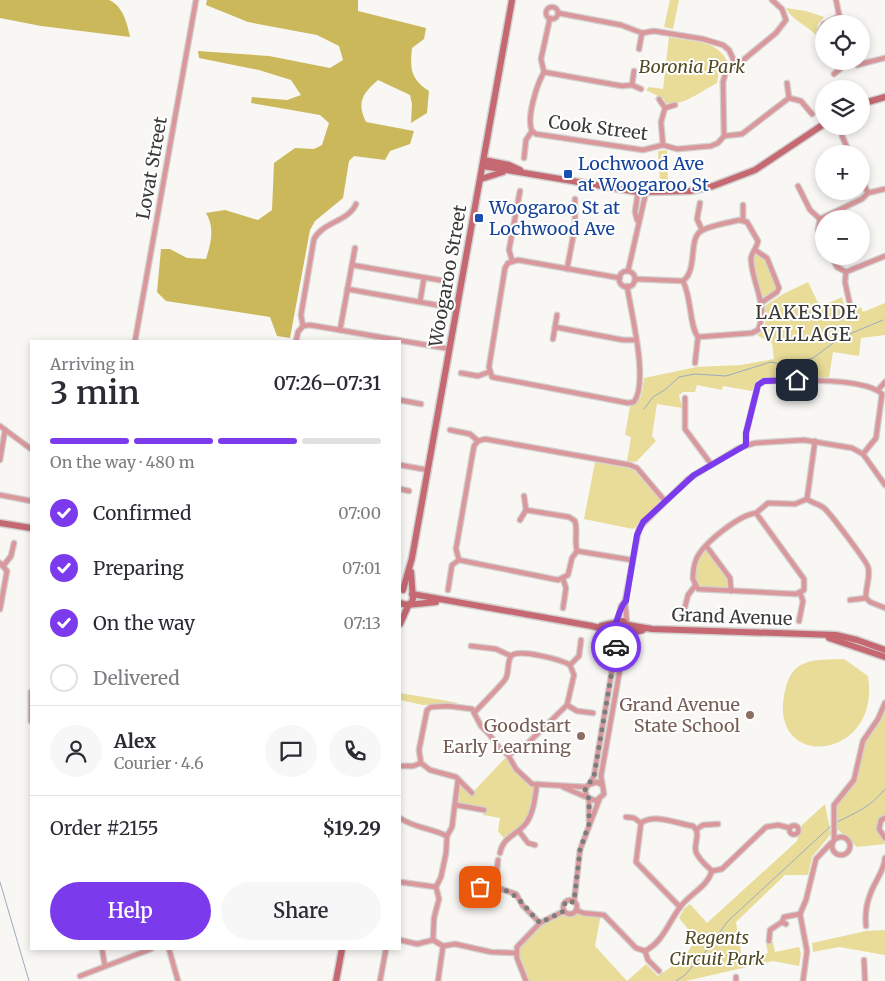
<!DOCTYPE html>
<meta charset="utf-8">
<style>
:root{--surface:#fff;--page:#f7f7f7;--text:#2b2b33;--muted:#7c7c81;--line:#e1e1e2;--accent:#7c3aed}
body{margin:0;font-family:Merriweather,serif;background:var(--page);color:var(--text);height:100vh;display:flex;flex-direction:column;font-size:19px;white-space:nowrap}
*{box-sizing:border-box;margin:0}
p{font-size:16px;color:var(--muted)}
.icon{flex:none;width:28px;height:28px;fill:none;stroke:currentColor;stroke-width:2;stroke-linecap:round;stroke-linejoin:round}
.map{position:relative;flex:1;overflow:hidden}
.panel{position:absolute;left:30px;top:340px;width:371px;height:610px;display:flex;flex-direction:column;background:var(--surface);border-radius:0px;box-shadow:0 2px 8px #0003}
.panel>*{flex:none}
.fabs{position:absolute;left:815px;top:15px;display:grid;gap:10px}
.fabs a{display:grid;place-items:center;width:55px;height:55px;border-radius:50%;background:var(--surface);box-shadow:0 2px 8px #0003;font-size:25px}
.pin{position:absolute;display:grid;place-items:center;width:42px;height:42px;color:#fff;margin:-21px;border-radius:10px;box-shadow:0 2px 8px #0006}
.courier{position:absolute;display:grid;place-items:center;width:50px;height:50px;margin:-25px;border:4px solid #7c3aed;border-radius:50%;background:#fff;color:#222;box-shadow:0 1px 6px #0007}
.summary em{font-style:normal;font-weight:600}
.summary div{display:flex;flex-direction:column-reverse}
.summary{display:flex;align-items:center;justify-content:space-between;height:85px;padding:0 20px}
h1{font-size:32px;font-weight:600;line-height:38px}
.bar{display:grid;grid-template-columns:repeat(4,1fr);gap:8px 5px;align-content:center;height:60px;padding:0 20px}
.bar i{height:6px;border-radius:4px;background:var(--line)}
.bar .current{background:var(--accent)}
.bar p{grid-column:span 4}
.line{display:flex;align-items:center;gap:12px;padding:0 20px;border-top:1px solid var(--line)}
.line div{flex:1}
.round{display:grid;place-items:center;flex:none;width:52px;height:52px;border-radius:26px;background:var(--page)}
ol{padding:0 20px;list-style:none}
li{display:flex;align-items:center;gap:15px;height:55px}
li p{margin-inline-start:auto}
li .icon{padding:5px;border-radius:50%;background:var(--accent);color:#fff;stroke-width:4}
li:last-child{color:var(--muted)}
li i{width:28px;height:28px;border:2px solid var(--line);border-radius:50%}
.primary-button{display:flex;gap:10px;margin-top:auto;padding:10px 20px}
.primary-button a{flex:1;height:58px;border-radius:30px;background:var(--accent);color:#fff;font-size:20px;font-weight:600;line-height:58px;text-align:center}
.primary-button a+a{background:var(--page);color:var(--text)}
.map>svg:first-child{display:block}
.green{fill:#e9dc98}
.forest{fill:#cab85a}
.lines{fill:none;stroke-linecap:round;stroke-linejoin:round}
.stream{stroke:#9babbf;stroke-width:1}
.street-casing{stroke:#d2d1cf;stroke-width:7}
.secondary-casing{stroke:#d2d1cf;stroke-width:9}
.street{stroke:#da989d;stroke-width:4.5}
.secondary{stroke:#c66872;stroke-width:6}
.done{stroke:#7c7c7a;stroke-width:5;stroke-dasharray:0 9}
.route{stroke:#7c3aed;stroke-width:6}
.transit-dot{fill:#1a4fb4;stroke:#fff;stroke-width:2}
.education-dot{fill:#8d6e63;stroke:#fff;stroke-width:2}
.labels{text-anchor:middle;stroke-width:4;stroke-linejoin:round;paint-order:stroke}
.park-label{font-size:18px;font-style:italic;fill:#524a23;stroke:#fff}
.street-label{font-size:18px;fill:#3a3a39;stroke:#fff}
.transit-label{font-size:18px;fill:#164399;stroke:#fff;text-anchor:start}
.education-label{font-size:18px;fill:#785e54;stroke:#fff;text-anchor:end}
.neighbourhood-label{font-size:19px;letter-spacing:1px;fill:#3a3a39;stroke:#fff}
</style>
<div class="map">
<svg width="885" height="981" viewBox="0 0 885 981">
<rect width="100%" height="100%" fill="#f8f7f4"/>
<g class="green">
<path d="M670,0H679L673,29L664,27Z"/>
<path d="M786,8L806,11L824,17L818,24L816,35C806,25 792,20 786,8Z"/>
<path d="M669,37C694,43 718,38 729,65L719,71L717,83C703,90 681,108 665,103L664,99L646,90L649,87L663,89Z"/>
<path d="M667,150L668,181L660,182L658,151Z"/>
<path d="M755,250C768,258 779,277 777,292L761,303L756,290L752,254Z"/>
<path d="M808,282L820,307L842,297L846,312H850L861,307L863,312L885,303V335L861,338L859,356L833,352L829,377L763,378L757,381L752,391L723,386L722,390L697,385L695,392H683L679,395L682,408L657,404L652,436L656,441L636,462L627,461L631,437L625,435L630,406C643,402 642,391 644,378L697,367L741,365L774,359L772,343L757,335C768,329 765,317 765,306L783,294Z"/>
<path d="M595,462L633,469L661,501L633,529L584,519Z"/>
<path d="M707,547L730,578L731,591L705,590L695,586V561Z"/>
<path d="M844,659L868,676C882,762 766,772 785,691C792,657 814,660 844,659Z"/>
<path d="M400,693L459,703L423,705L400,700Z"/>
<path d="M885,703V818L879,824L885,844L857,847L836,828V802L851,786L860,749Z"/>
<path d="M508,755L527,781L537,784L527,821L505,840L498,831L500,818L483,815L484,810L456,805L458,779L472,793Z"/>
<path d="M825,804L831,834L812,857L808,875H785L736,922L742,958L768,953L766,943L773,942L775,952L799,947L801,954L799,966L773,961L686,981H627L646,964L658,976L684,958L696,939L679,918L684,909L690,904L707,923L797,841L802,825Z"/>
<path d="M576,910L601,914L595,946L627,981H526C523,974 519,966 517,959C512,938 548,918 564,911L568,914Z"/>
<path d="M885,930V955L839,947L813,952L812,943L866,931Z"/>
</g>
<g class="forest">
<path d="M0,0H109C123,6 127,23 130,37L41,26L0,18Z"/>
<path d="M207,0H358V11L426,28L424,39L412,48C410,68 410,79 429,91L427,113L411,123L412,104L410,95L378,80C363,93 356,102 366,122L414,131L410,144L390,151L385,160L354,156L349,161L343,198L315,221L310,230L290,338L277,336L270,317L166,301L157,292L161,249H170L187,258L206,259C211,243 215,228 206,213L225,210L258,220L272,210L274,163L295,148L314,149L322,145L329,123L320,115L251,103L252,97L287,100L301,95L291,80L259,70L199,58L198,51L269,56L330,68L343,60L339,46L317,35L248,22L206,5Z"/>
</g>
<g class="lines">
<g class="stream">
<path d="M644,409L653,397L666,389L679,377L695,374L726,376L771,362L784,365L805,360L813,358L840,338L883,320"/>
<path d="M835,823C855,813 871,807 885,789"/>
<path d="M0,882L29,981"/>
<path d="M676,981L685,975L706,951L728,921L832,825"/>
</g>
<defs>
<g id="street">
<path d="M836,0L841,24"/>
<circle cx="552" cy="13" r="6"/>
<path d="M558,13L621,25L642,33L654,31L703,39L723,45L729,50L736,65"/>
<path d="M550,18L541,59L544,72L622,86L632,85L641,89"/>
<path d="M824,24L839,16"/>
<path d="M824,24L820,31L824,39"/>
<path d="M639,49L642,33"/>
<path d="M847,61L857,65L885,58"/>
<path d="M544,72C537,84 526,118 532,131L536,134L643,150L663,145L677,149L711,146L718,143L724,136L723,82L726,71L742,61L776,33L786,20L782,9L772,0"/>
<path d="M834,74L847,63"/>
<path d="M787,83L789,98"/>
<path d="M632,85L634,71"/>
<path d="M659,99L665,108L675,105"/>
<path d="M724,136L742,134L789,98L801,101L812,114"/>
<path d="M842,136L850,154"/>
<path d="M663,145L661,122L665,108"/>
<path d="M524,158L526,140L532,131"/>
<path d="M861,178L868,193"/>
<path d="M798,186L810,210L820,219"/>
<path d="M700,203L697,219L702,230"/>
<path d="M637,220L635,212L638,192"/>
<path d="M739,220L747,222L758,241C757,248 751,253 751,259C752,284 769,306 758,330L752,333L698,337C689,325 692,299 683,281C698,270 688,239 701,231C711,225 728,223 739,220Z"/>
<path d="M743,220V205"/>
<path d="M824,241L818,230L820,219L862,199L868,193L885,189"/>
<path d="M755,250L767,258L779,288L777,292L761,303"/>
<path d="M831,256L837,267L846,272L885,256"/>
<path d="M512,260L509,250L520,191"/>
<path d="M352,265L445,281"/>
<path d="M567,269L575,227V199"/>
<path d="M628,271L646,192"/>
<circle cx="627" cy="279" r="8"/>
<path d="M846,272L845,282L850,305"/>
<path d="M620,278L518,260L508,263L505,268L489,367L492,377L628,403L634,402C649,382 631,312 627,286"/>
<path d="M635,279L683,281"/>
<path d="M347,289L442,306"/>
<path d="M420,302L424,278"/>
<path d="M303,326L310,325L450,349"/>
<path d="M555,327L623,340H635"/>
<path d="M340,330L355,248"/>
<path d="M553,339L557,315"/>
<path d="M135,341L196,0"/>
<path d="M296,341L298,332L303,326L301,315L314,239C323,222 349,221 356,204"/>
<path d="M695,363L698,337"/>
<path d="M461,373L478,376L489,372"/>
<path d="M878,390L885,382"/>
<path d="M685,398V429L711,464"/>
<path d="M400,400L421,404"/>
<path d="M0,426L31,449"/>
<path d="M450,430L470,434L478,441"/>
<path d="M815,441L807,499C812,503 819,504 824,508C830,513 867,562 868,567C871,577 865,588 866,598L870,602L885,608"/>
<path d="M746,445V433L758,385L764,381C788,380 865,377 882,394L876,438L863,454"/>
<path d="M0,460L5,430"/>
<path d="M400,465L428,470"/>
<path d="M400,489L409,491"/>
<path d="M0,495L31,501"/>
<path d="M526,510L569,517L575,521C578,531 574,540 577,551"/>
<path d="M756,513L804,579V590L796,594L698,589L693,579C693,573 694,565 696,560C702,544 739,515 756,513Z"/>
<path d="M756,513L768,503L795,504L807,499"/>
<path d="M520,520L526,510L524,496"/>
<path d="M707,547L730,578L731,591"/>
<path d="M632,560L577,551L572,558L568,575L558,580L459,560L456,549L474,446L478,441L485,439L630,465L637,468L665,501"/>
<path d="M0,563L7,571L0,609"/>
<path d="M4,565L11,556L14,543"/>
<path d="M448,590L452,565L459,560"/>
<path d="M850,600L866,598"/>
<path d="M563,608L566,588L563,579"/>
<path d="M683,615L688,595L695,586"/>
<path d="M799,621L803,601L800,593"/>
<path d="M618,622L621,606L625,601"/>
<path d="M627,623L625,601L639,528L688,479L739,448L755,443L804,440L852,448L863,454L885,485"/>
<path d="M471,646L496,649L511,656"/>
<path d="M570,665L579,656L581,640"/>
<path d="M31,692V721"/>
<path d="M567,705L577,711L593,713"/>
<path d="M475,712C480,706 503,684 506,678C509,672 507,662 511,656C518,648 562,660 570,665L574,675L567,705L527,744L508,755"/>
<path d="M400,766H413L421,763"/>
<path d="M590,783L594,776L618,635"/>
<path d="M602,785L597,782L588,785L585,790L587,797L596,801L604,794L601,776L626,635"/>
<path d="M563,787L586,797"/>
<path d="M472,793L456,777L430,770L421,763L419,750L427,710L431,707L448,706L472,709L481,726L489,734L501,750L508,755L516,769L532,784L587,787"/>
<path d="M589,799V821"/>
<path d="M456,805L484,810"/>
<path d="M626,817L634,818L641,823"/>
<path d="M400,818C414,828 431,828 447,836"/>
<path d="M885,818L881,820L879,829L885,838"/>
<circle cx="794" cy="830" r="4.5"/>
<path d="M697,829L703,825L718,824"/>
<path d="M519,831L528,843L535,845"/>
<circle cx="841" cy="846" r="9"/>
<path d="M834,838V805L854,780L863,741L878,719L885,703"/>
<path d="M500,853C503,836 518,835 527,822C534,811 535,797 537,784"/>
<path d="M498,860L495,887L516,894L523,906L540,923"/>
<path d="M712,871L722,869L766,827L778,825L790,828"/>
<path d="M400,882L436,887"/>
<path d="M480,887H495"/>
<circle cx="570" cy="907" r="7"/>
<path d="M574,902L580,850L599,800"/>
<path d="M680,907L636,862L641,823C655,813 678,824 693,826C702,834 693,843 696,852C699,860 707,866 712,871"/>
<path d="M576,910L583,913L604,915L636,948L645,951C664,941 669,921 681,906C691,893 707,887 712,871"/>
<path d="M786,924L782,922L784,917L800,914"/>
<path d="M866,926C865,915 866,905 870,895C874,882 884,872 885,858"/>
<path d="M400,940L417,944L433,940L443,946L455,944L491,952L515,953"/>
<path d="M433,940L434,918L439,899L436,887L441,877L446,853L447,836L452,827L458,779"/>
<path d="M769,941L770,930L782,922"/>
<path d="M102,949L105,966"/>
<path d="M169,949L178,981"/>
<path d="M645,951L648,960L659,971"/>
<path d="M864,960L865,981"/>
<path d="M80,976L151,949"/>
<path d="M380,981L386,949"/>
<path d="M438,981L443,946"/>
<path d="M526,981L517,958V947L540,923L564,911"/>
<path d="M736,981V977"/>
<path d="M803,981L807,951L800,914L806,900L816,859L831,843"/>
</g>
<g id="secondary">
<path d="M861,104L885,97"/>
<path d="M484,160L509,165L520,170"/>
<path d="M483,166L638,192L690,191L713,186L755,170L824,124"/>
<path d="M481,179L503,172"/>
<path d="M0,523L31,528"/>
<path d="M403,590L412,558L512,0"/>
<path d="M412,594L592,626L615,632L620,636L643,630"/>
<path d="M400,603L407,605L436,602"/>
<path d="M411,603L413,599L411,572"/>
<path d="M400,624L409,604"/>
<path d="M628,625L652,629L836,635L857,640L885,650"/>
<path d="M601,626L623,621L629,628"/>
<path d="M829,638L885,657"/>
<path d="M336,981L342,949"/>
</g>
</defs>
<use href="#street" class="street-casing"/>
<use href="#secondary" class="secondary-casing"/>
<use href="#street" class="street"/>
<use href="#secondary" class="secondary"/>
</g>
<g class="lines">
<path class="done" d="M480,887C485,887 491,886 495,887C517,891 525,908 540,923L564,911L565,902H574L580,850L589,824V799L585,790L594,776L616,647"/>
<path class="route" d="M616,647L618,635L614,628C618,619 619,608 626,601L637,535L643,522L694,475L746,445V433L758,385L764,381L797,380"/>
</g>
<g class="transit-dot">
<rect x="563" y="169" width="10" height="10" rx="2.5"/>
<rect x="474" y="213" width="10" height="10" rx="2.5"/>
</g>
<g class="education-dot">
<circle cx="750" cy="715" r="5"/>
<circle cx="581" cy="736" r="5"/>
</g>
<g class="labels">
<g class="park-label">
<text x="692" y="73">Boronia Park</text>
<text x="717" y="944">Regents<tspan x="717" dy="21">Circuit Park</tspan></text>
</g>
<g class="street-label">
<text transform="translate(598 128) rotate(7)" y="6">Cook Street</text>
<text transform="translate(152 168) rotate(-80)" y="6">Lovat Street</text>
<text transform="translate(448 276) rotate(-80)" y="6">Woogaroo Street</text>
<text transform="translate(732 617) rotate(2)" y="6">Grand Avenue</text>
</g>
<g class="transit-label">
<text x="578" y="170">Lochwood Ave<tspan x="578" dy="21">at Woogaroo St</tspan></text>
<text x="489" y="214">Woogaroo St at<tspan x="489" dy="21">Lochwood Ave</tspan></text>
</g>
<g class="education-label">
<text x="740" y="711">Grand Avenue<tspan x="740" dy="21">State School</tspan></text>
<text x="571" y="732">Goodstart<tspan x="571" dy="21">Early Learning</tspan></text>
</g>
<g class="neighbourhood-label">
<text x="807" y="319">LAKESIDE<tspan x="807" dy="22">VILLAGE</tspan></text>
</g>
</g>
</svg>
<div class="fabs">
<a><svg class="icon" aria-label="locate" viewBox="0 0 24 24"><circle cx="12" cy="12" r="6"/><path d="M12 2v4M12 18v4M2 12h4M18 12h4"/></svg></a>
<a><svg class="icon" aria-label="layers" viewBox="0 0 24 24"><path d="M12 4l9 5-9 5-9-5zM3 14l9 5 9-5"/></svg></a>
<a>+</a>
<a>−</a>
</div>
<div class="pin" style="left:480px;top:887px;background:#ea580c"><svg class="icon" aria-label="bag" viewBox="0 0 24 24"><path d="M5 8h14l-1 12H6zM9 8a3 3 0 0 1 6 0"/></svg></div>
<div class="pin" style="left:797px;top:380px;background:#1f2937"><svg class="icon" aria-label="home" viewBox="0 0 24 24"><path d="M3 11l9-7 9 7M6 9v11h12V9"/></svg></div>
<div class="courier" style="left:616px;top:647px"><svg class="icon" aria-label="car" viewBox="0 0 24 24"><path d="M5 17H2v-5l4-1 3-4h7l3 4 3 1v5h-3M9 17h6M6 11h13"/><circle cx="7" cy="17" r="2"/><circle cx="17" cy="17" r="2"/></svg></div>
<section class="panel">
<div class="summary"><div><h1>3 min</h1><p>Arriving in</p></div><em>07:26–07:31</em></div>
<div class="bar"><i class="current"></i><i class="current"></i><i class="current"></i><i></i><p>On the way · 480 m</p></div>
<ol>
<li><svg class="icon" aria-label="check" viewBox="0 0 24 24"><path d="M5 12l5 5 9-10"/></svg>Confirmed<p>07:00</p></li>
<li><svg class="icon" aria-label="check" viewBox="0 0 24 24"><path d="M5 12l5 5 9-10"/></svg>Preparing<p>07:01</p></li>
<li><svg class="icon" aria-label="check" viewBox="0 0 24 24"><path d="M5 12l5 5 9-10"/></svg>On the way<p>07:13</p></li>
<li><i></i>Delivered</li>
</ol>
<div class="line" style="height:90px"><a class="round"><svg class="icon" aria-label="person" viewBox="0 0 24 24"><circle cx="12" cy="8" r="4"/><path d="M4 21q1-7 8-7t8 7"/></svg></a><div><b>Alex</b><p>Courier · 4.6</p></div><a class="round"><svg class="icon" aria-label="chat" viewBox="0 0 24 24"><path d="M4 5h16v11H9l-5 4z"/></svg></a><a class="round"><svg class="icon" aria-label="phone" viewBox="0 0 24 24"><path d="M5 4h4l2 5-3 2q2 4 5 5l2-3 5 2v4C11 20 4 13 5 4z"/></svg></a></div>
<div class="line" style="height:65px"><div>Order #2155</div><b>$19.29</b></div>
<div class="primary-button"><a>Help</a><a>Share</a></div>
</section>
</div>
